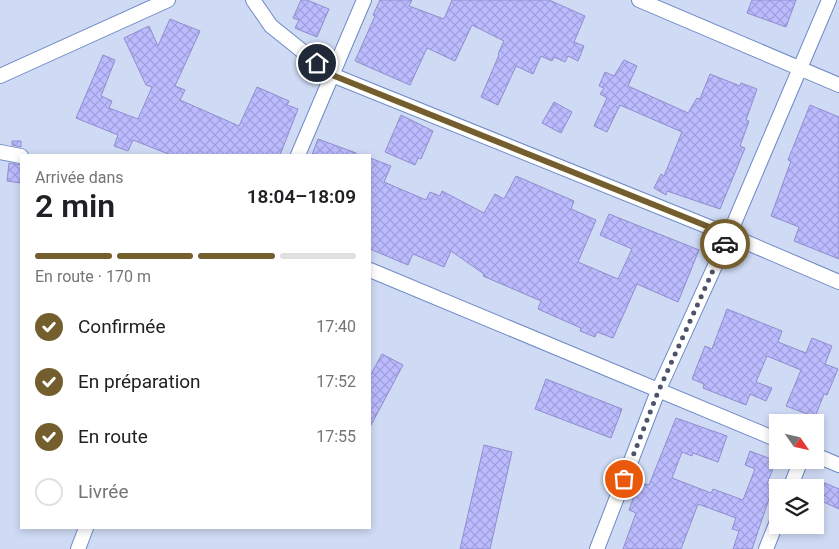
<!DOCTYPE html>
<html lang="fr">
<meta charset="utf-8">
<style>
:root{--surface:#fff;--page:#f2f2f2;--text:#202124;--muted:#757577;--line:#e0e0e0;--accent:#745e2e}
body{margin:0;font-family:Roboto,sans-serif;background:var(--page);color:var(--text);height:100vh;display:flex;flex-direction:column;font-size:19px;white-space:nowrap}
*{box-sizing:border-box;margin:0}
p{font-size:16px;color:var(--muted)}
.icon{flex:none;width:28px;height:28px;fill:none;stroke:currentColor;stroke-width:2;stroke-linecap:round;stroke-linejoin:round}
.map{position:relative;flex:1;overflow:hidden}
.sheet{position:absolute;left:20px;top:154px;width:351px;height:375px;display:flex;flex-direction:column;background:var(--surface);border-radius:0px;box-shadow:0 2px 8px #0003}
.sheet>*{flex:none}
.needle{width:32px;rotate:124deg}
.tools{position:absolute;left:769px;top:414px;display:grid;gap:10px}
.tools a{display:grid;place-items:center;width:55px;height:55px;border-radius:0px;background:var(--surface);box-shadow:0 2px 8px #0003;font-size:25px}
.pin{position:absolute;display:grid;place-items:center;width:42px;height:42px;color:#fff;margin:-21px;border:2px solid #fff;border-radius:50%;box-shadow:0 1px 5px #0007}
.courier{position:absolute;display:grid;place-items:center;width:50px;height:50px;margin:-25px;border:4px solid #745e2e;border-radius:50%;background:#fff;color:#222;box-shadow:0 1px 6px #0007}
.overview em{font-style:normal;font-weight:600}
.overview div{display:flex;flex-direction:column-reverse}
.overview{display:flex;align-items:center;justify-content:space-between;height:85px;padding:0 15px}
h1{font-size:32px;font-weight:600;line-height:38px}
.bar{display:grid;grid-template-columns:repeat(4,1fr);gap:8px 5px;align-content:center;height:60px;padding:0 15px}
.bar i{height:6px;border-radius:4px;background:var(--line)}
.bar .selected{background:var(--accent)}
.bar p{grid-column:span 4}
ol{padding:0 15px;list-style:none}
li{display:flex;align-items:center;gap:15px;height:55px}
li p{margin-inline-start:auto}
li .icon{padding:5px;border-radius:50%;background:var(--accent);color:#fff;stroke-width:4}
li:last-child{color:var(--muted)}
li i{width:28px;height:28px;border:2px solid var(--line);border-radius:50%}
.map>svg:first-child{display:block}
.building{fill:url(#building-cross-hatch);stroke:#8f8dce}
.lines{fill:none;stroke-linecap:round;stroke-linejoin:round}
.minor-casing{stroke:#6e8ac5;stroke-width:16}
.minor{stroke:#fff;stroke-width:14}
.done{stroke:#4b546b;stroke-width:5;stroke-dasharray:0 9}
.route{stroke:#745e2e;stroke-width:6}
</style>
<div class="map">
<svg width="839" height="549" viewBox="0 0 839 549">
<defs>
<pattern id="building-cross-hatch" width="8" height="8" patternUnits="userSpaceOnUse" patternTransform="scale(1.25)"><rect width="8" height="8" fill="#bcbbff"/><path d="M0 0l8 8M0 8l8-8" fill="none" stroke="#a09fda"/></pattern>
</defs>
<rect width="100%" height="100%" fill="#cfdbf5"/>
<g class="building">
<path d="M301,0H307L329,9L317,37L295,28L299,20L293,18Z"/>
<path d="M380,0H412L409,6L444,19L452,0H549L585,16L574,42L584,46L578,61L568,56L565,62L554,57L552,61L541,56L533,74L516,66L498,105L481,97L499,55L498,54L504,41L472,25L455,61L427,48L410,85L355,61L375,16L373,15Z"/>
<path d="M752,0H796L786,27L747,13Z"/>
<path d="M170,19L200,31L175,86L185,90L180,100L239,126L257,87L289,101L287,105L298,109L280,155H171L133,140L128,151L114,146L118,135L76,118L103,55L115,60L101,96L112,101L109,108L138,119L152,87L146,85L124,38L149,26L158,46Z"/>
<path d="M624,60L637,66L628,86L688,113L697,98L700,99L710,74L740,86L741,83L757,89L746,120L749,121L740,146L745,148L720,209L667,191L666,195L654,188L661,174L664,176L682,132L620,105L607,132L594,126L607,98L600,94L604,88L599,86L605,72L614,76Z"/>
<path d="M554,102L572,112L561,133L542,123Z"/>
<path d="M810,105L839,117V259L794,241L799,227L771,216L791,161L788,160Z"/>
<path d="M401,115L433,131L421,159L418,158L415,165L385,152Z"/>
<path d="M318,139L356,153V155H312Z"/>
<path d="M12,141H21V147L12,145Z"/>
<path d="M370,158L391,166L384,182L426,200L430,192L440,196L442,191L484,213L495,194L504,199L516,176L574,201L571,209L596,220L578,262L618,279L632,249L600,235L609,214L699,250L678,302L637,284L613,338L597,332L595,337L580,331L581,328L538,309L541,301L483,276L484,274L451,251L444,267L413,254L408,265L370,249Z"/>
<path d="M9,163L21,165V183L7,181Z"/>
<path d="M727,309L782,331L778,342L806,353L812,338L832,346L825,364L838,369L827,395L824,394L815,417L786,406L801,370L767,356L756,382L772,388L766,401L750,394L746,405L703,388L704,384L692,379L705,346L712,349Z"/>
<path d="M382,354L403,365L370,427V376Z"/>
<path d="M546,379L622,409L611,438L535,409Z"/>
<path d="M676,418L727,436L718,462L693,453L692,456L682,452L672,478L711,493L713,489L743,500L755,469L745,465L750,451L776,461L767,484L773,487L752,549H733L739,531L732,529L736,518L698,504L681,549H623L636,513L629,510L639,482L649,485Z"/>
<path d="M484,445L512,452L490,549H460Z"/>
<path d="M815,479L839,489V509L815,498Z"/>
</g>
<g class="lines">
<defs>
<g id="minor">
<path d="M253,0L271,26L332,75L729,235L839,282"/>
<path d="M639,0L839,85"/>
<path d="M0,76L168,0"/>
<path d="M0,152L21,156"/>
<path d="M298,155L364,0"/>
<path d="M370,270L778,440"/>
<path d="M815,455L839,465"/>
<path d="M790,488L801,460"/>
<path d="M78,549L86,528"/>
<path d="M597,549L658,391L729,235L829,0"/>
<path d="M766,549L778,519"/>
</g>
</defs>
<use href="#minor" class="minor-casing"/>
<use href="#minor" class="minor"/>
</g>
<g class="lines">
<path class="done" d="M624,479L658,392L725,244"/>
<path class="route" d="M317,63L332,75L729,235L725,244"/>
</g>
</svg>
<div class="tools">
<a><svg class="needle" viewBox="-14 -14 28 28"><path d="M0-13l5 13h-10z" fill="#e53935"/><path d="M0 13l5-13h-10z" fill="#757577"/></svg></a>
<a><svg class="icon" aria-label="layers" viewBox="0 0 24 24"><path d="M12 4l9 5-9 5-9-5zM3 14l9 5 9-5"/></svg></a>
</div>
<div class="pin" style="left:624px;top:479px;background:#ea580c"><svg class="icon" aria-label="bag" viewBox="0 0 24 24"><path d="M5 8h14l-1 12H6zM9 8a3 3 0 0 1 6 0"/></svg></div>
<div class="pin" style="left:317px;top:63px;background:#1f2937"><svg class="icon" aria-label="home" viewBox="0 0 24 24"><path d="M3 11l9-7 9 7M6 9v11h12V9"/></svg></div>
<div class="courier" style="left:725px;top:244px"><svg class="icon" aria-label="car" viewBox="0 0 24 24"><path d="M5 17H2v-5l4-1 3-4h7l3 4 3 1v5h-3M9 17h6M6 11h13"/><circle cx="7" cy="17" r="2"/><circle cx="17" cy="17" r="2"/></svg></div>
<section class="sheet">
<div class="overview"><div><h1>2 min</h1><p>Arrivée dans</p></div><em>18:04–18:09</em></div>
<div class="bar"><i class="selected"></i><i class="selected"></i><i class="selected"></i><i></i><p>En route · 170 m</p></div>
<ol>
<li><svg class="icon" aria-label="check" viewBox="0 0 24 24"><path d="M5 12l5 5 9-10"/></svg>Confirmée<p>17:40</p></li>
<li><svg class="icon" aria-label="check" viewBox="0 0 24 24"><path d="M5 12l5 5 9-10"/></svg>En préparation<p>17:52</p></li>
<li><svg class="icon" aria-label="check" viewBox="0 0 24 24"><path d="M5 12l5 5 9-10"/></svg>En route<p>17:55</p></li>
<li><i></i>Livrée</li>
</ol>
</section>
</div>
